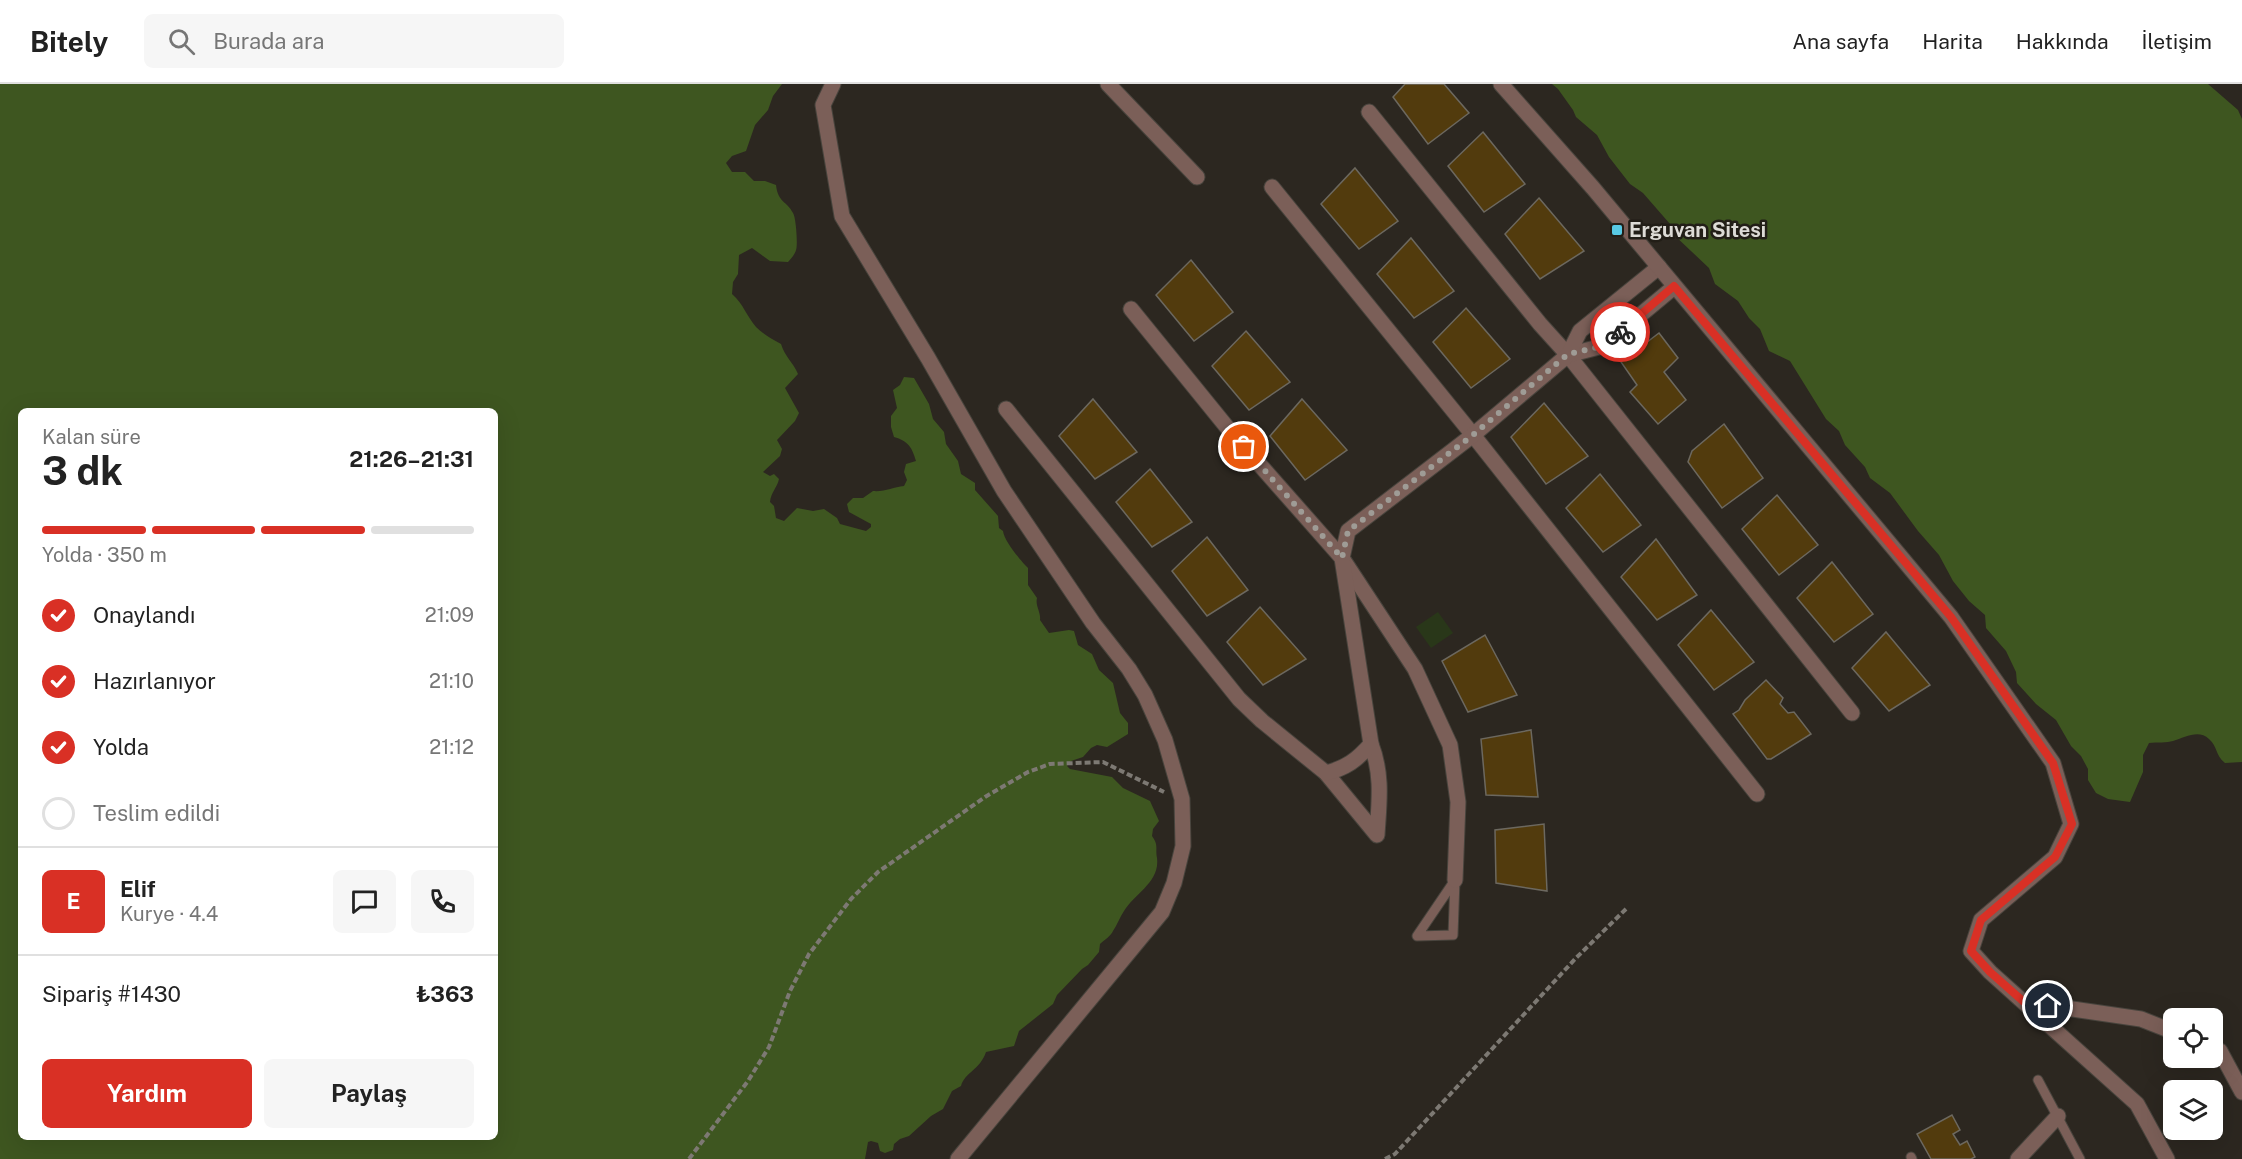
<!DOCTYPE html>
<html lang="tr">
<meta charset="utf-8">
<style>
:root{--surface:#fff;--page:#f6f6f6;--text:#222;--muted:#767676;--line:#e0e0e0;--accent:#d93025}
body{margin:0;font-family:"Public Sans",sans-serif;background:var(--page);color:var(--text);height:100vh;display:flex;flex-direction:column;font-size:22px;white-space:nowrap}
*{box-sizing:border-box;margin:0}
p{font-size:20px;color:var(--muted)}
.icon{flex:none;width:33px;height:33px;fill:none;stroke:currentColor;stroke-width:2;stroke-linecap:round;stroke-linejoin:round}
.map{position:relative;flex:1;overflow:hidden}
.drawer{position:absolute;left:18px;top:324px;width:480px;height:732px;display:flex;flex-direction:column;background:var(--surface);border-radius:9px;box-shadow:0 6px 24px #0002}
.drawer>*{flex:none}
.fabs{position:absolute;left:2163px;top:924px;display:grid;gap:12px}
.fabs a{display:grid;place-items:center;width:60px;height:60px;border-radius:9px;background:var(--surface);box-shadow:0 6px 24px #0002;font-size:30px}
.pin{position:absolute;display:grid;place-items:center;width:51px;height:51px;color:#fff;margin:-26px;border:3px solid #fff;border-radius:50%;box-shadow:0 2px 6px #0007}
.courier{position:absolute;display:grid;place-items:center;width:60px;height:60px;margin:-30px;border:4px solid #d93025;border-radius:50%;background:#fff;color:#222;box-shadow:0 2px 8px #0007}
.overview em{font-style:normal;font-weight:700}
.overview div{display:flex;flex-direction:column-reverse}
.overview{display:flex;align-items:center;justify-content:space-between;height:102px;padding:0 24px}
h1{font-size:39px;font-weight:700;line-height:45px}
.bar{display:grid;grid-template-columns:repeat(4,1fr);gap:9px 6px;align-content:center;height:72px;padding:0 24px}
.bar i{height:8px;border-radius:4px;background:var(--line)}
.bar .active{background:var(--accent)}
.bar p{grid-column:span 4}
.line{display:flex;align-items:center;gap:15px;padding:0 24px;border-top:2px solid var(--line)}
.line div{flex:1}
.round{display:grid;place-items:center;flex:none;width:63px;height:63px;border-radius:9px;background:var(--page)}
ol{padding:0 24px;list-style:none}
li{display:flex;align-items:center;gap:18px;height:66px}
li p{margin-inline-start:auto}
li .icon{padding:6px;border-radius:50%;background:var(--accent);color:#fff;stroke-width:4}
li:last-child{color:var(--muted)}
li i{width:33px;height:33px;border:3px solid var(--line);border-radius:50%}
.primary-button{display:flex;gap:12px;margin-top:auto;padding:12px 24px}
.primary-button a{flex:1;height:69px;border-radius:9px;background:var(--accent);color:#fff;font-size:24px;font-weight:700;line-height:69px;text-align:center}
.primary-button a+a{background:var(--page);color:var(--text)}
header{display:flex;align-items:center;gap:36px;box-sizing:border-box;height:84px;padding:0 30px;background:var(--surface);border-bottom:2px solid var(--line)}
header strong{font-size:28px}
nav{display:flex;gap:33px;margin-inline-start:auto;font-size:21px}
.search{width:420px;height:54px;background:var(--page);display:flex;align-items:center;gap:15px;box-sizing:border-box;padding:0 21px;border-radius:9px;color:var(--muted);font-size:22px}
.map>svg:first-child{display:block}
.green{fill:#293719}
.forest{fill:#3e5620;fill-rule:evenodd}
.building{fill:#523b0d;stroke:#6c685f;stroke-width:1.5}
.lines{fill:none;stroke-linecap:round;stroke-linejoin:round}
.service-casing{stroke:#48443d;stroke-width:11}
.minor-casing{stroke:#48443d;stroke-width:17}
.tertiary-casing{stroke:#48443d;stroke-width:17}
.path{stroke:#7d7973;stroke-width:4;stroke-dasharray:6 3;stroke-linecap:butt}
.service{stroke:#7b5f58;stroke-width:9}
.minor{stroke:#7b5f58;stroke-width:15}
.tertiary{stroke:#7b5f58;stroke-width:15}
.done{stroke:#9f9c96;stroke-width:6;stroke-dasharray:0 10.8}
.route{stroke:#d93025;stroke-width:8}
.poi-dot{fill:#58c9e4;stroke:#221e17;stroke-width:2}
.labels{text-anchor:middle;stroke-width:5;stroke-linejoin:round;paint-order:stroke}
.poi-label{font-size:20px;font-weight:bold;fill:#dddbd6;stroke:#221e17;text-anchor:start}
</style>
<header>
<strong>Bitely</strong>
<div class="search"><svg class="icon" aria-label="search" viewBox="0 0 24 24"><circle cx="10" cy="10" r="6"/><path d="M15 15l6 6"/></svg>Burada ara</div>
<nav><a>Ana sayfa</a><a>Harita</a><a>Hakkında</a><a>İletişim</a></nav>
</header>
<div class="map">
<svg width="2242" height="1075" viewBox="0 0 2242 1075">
<rect width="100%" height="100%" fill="#2c2720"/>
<path class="green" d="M1438,528L1453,549L1431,564L1416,543Z"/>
<g class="forest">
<path d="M0,0H782L773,12L768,26L755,41L746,67L732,72L726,79L732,88H745L754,97H765L776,101C778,119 787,117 793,129C796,133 798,162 796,166C795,170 791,175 788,178L770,177L752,164L739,171L738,190L733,198L732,210C744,221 746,231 756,243C763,250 772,255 781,260C785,273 793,278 798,290L785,304L799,329L795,337L777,356L782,365L780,372L763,388L770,392L774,390L779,395C777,404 771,408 770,418L774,422L776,434L784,437L797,424L813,427L824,425L837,434L840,440L866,447L871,443V440L849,428L847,420L853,414H863L873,407C885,408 893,403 904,402L907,396L904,388L906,380L916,377C912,363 908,357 894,353L891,343V332L897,324L893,306L900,301L904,293L914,294L929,320L933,335L944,348L946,360L958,377L961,390L975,399V406L998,432L999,444L1003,447C1004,457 1021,477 1028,484V501L1037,514C1035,522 1041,528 1040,536L1049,549L1069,546L1074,547L1078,561L1092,570L1099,586L1113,599L1120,629L1128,639V650L1107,663L1097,661L1091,664L1083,673L1071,677L1067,682L1070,685L1112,693L1123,704L1150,717L1159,737L1153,745L1152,752C1159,762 1155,763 1157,774C1160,798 1135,809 1124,827C1120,833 1117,841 1113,847C1111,852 1104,856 1100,860L1099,868L1088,881L1082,885L1057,911L1053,920L1019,947L1014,962L986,968C980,986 965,988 961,1002L952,1007L943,1025L931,1032L909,1052L900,1055L894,1060L893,1066L885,1069L880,1067L878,1059L871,1057L868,1058L865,1075H0ZM21,327H495V1053H21Z"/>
<path d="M1552,0H2208L2238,26L2242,35V678L2225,679C2215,671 2218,663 2209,655C2199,645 2185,653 2173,657C2167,659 2157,658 2149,659L2143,671V688L2130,718L2108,715L2096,709L2088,696V685L2081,672L2071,662L2056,636L2036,620L2017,599L2016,588L2006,567L1986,544L1985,531L1969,517L1953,497L1939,471L1918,447L1890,409L1870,394L1865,383L1845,361L1839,347L1826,335L1790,277L1769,267L1760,245L1749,234L1738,217L1715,200L1709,184L1673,150L1670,140L1643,109L1630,100L1609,73L1597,51L1576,33L1573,26L1558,5Z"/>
</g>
<g class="building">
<path d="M1405,0H1444L1469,29L1428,60L1393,13Z"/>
<path d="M1483,48L1525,100L1484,128L1448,82Z"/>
<path d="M1355,84L1398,137L1359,165L1321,120Z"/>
<path d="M1539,114L1584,167L1540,195L1505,150Z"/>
<path d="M1411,154L1454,207L1414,234L1377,190Z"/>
<path d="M1191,176L1233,228L1194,257L1156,211Z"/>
<path d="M1466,224L1510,275L1471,304L1433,258Z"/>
<path d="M1246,247L1290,298L1249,326L1212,282Z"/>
<path d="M1659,249L1678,274L1664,288L1686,316L1658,340L1630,308L1637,301L1621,278Z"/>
<path d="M1093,315L1137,368L1095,395L1059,352Z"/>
<path d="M1302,315L1347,366L1305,396L1270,352Z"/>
<path d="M1544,319L1588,372L1546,400L1511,353Z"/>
<path d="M1724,340L1763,394L1722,424L1688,378L1692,367Z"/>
<path d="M1150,385L1192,438L1152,463L1116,418Z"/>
<path d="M1600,390L1641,441L1603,468L1566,424Z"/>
<path d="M1777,411L1818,461L1779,491L1742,445Z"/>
<path d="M1207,453L1248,506L1207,532L1172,487Z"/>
<path d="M1656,455L1697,511L1657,536L1621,493Z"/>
<path d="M1832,478L1873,530L1834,558L1797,514Z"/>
<path d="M1260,523L1306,575L1263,601L1227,558Z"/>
<path d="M1711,526L1754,578L1714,606L1678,561Z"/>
<path d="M1886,548L1930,601L1889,627L1852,584Z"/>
<path d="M1485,551L1517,611L1468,628L1442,577Z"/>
<path d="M1766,596L1783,614L1780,620L1788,629L1794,628L1811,650L1771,675H1767L1733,630L1739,626L1745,616Z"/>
<path d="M1531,646L1538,713L1486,711L1481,655Z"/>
<path d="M1544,740L1547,807L1496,799L1495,746Z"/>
<path d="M1952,1031L1960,1046L1953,1050L1960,1061L1967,1057L1975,1073L1971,1075H1931L1917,1050Z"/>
</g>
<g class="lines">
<defs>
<g id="service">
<path d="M1455,796L1453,851L1417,852Z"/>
<path d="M2038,996L2080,1075"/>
<path d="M1911,1073L1912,1075"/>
</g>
<g id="minor">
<path d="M1108,0L1197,93"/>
<path d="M1369,28L1540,240L1568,271L1852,629"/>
<path d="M1272,103L1473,351L1757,710"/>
<path d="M1131,225L1230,347L1342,474L1415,585L1450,661L1458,718L1455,796"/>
<path d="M1568,271L1599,263L1621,247L1674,203"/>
<path d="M1006,325L1239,615L1262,637L1326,689L1377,751C1379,719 1383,691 1371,660L1342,474L1348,447L1473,351L1568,271L1580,247L1659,183"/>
<path d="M1326,689C1346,684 1357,676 1371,660"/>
<path d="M2024,918L2141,935L2174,948"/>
<path d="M2212,964L2220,967L2242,1008"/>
<path d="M2018,1075L2058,1032"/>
</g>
<g id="tertiary">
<path d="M833,0L823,21L842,132L928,274L1004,407L1093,539L1129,585L1145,611L1165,656L1182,715L1183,762L1174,799L1162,828L958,1075"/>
<path d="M1501,0L1593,104L1951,533L2053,679L2071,740L2055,773L1981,836L1971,867L1990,888L2137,1020L2167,1075"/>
</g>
</defs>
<use href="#service" class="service-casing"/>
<use href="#minor" class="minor-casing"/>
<use href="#tertiary" class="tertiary-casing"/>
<g class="path">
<path d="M689,1075L748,997L769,963L790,907L809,870L851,815L878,788L985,713L1028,688L1050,680L1103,678L1164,708"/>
<path d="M1385,1075L1395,1070L1576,874L1627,824"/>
</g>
<use href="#service" class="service"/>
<use href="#minor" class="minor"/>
<use href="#tertiary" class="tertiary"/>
</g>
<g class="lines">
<path class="done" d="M1244,363L1342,474L1348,447L1473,351L1568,270L1599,263L1620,248"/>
<path class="route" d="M1620,248L1674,202L1951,533L2053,679L2072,740L2055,773L1981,836L1971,867L1990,888L2024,918L2048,922"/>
</g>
<rect class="poi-dot" x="1611" y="140" width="12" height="12" rx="3"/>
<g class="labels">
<g class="poi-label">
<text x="1629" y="153">Erguvan Sitesi</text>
</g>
</g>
</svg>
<div class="fabs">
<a><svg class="icon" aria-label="locate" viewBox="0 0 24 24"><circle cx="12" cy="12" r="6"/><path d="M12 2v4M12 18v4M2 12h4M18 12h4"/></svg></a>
<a><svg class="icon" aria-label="layers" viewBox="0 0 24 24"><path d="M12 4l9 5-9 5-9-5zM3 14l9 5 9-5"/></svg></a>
</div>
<div class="pin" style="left:1244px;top:363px;background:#ea580c"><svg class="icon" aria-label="bag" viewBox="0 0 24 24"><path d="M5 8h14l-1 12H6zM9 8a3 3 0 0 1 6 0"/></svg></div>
<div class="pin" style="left:2048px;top:922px;background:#1f2937"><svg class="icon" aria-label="home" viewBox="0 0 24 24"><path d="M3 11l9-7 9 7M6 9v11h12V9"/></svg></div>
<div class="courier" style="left:1620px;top:248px"><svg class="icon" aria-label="bike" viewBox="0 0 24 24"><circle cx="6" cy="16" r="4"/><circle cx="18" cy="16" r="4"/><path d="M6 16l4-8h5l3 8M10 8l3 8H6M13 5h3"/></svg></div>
<section class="drawer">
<div class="overview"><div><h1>3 dk</h1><p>Kalan süre</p></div><em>21:26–21:31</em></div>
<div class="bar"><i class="active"></i><i class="active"></i><i class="active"></i><i></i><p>Yolda · 350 m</p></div>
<ol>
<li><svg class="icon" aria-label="check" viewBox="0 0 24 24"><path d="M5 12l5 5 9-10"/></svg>Onaylandı<p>21:09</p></li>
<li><svg class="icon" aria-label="check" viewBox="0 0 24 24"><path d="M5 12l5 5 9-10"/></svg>Hazırlanıyor<p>21:10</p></li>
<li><svg class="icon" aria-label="check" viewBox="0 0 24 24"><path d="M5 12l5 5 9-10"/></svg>Yolda<p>21:12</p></li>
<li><i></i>Teslim edildi</li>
</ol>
<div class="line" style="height:108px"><b class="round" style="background:var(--accent);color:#fff">E</b><div><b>Elif</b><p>Kurye · 4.4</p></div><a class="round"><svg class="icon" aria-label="chat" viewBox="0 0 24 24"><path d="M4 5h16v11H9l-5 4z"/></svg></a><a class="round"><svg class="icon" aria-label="phone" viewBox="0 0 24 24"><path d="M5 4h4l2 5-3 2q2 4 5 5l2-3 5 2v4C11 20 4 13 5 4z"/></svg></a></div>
<div class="line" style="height:78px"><div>Sipariş #1430</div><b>₺363</b></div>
<div class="primary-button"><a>Yardım</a><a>Paylaş</a></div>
</section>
</div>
